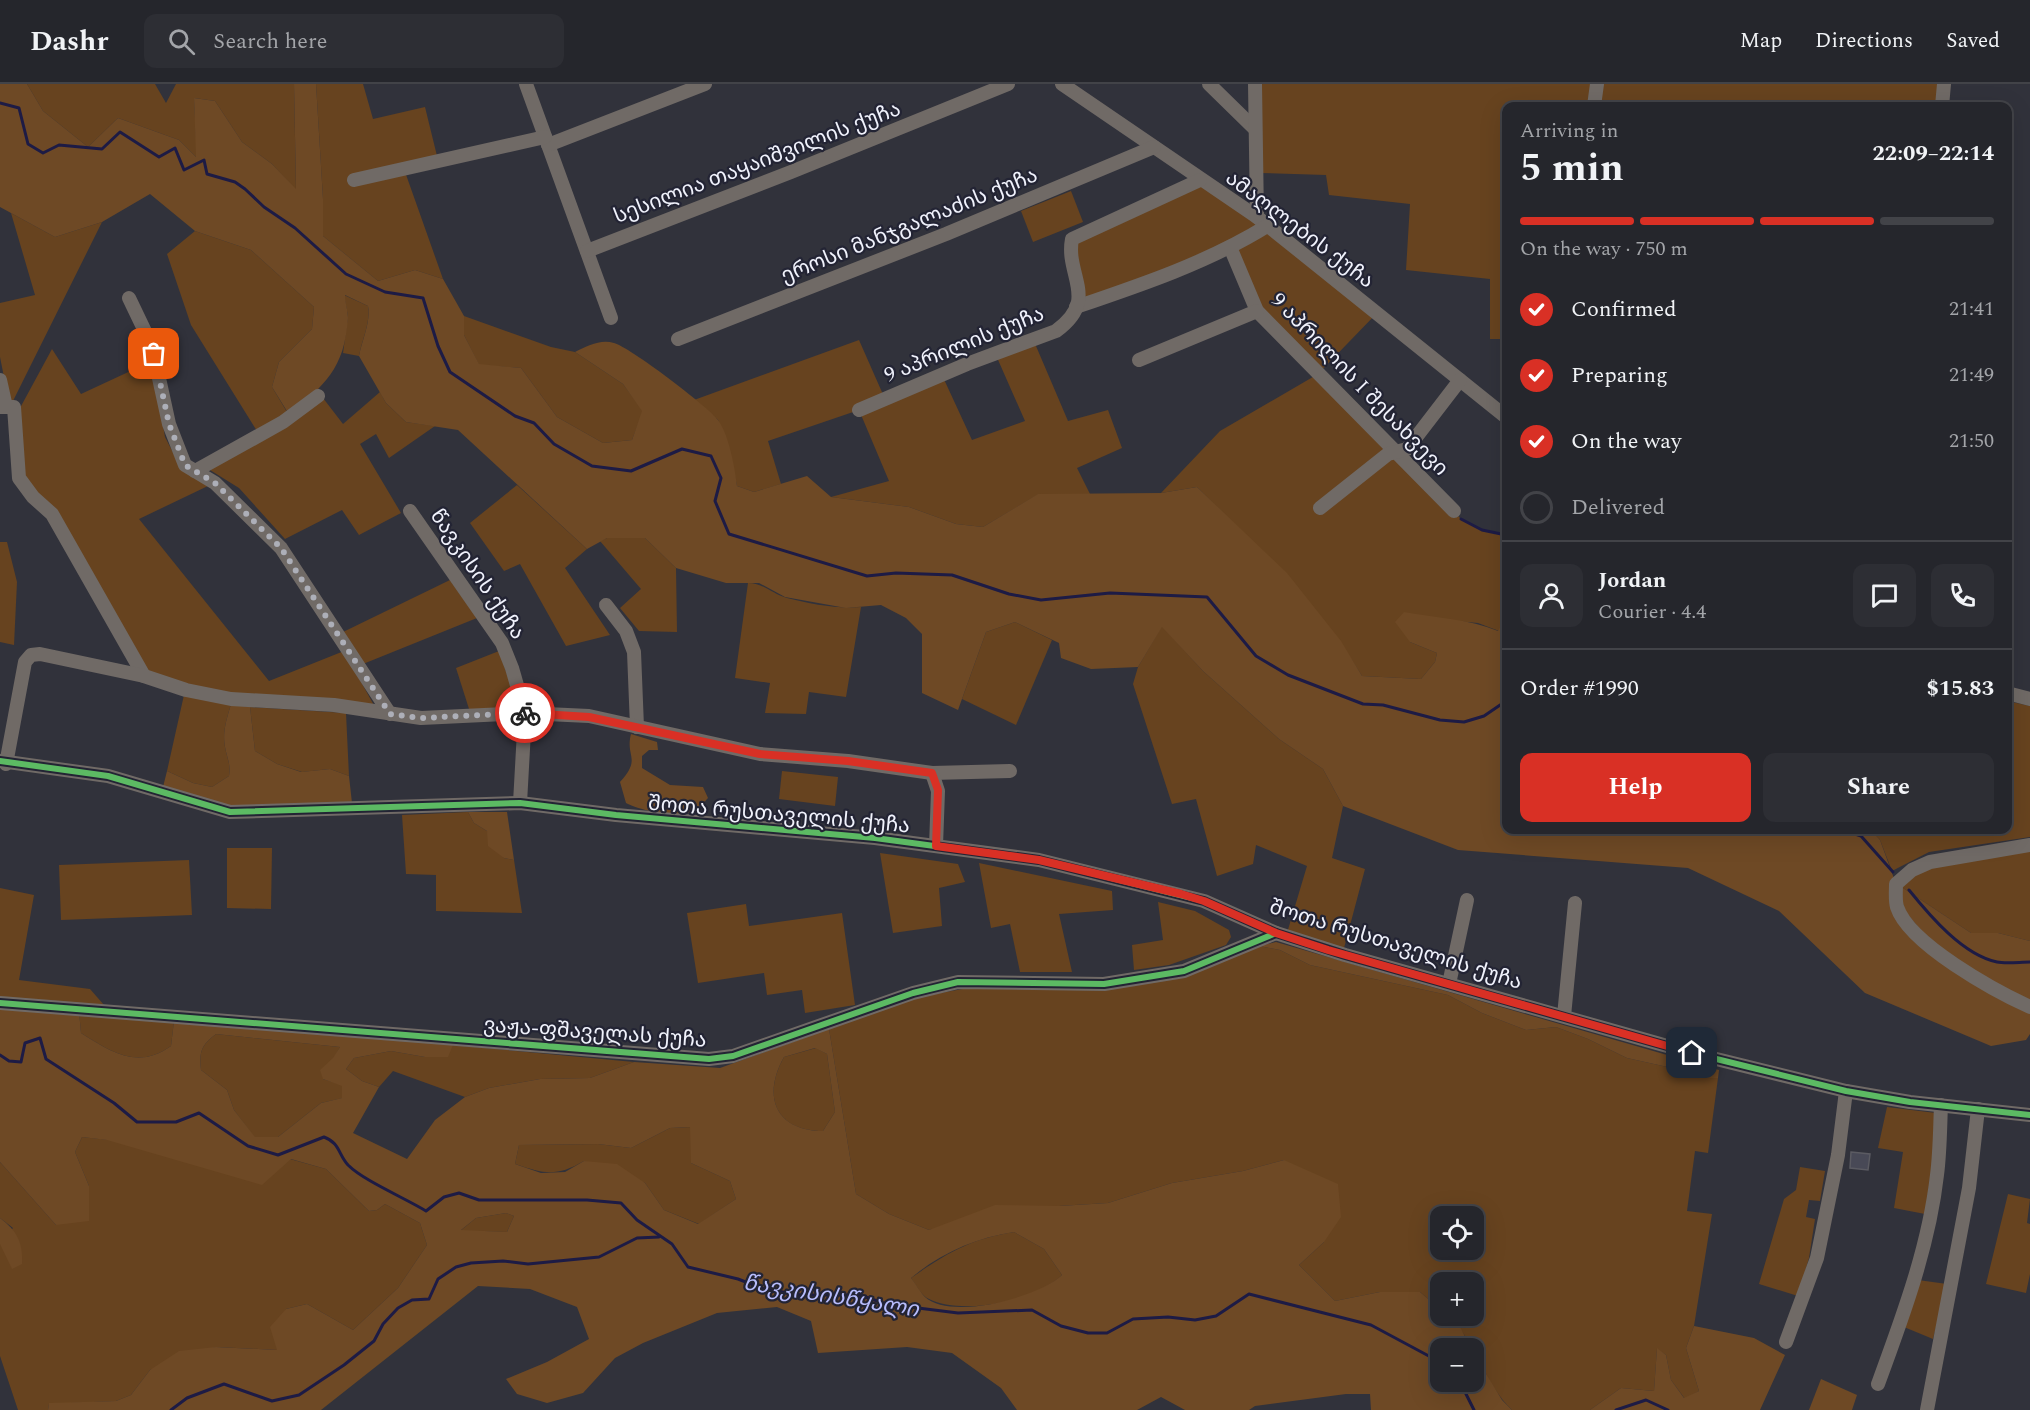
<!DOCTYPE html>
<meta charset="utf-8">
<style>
:root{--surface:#25262c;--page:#2d2e34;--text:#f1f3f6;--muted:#a3a5a9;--line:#424348;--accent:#d93025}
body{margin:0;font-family:Spectral,"Noto Sans Georgian",serif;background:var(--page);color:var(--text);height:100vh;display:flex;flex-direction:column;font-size:22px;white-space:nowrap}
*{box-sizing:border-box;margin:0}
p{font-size:20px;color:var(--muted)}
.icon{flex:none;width:33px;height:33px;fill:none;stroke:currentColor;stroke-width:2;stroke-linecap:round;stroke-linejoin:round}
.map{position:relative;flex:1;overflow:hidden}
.sheet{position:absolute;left:1502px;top:18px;width:510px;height:732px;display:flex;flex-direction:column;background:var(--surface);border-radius:12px;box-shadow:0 6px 24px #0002,0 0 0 2px var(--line)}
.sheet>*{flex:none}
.buttons{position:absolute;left:1430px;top:1122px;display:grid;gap:12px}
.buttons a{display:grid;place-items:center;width:54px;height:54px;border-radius:12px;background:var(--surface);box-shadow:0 6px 24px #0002,0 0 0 2px var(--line);font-size:30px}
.pin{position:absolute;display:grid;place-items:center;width:51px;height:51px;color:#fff;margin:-26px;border-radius:12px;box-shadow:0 3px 9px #0006}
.courier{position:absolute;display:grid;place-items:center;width:60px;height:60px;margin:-30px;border:4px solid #d93025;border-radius:50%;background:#fff;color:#222;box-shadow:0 2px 8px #0007}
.overview em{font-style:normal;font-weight:700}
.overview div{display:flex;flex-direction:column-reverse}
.overview{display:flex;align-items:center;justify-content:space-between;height:102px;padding:0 18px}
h1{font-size:39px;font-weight:700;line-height:45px}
.bar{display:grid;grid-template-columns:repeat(4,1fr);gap:9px 6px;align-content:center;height:72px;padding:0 18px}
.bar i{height:8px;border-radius:4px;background:var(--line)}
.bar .on{background:var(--accent)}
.bar p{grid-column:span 4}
.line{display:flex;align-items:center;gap:15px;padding:0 18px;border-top:2px solid var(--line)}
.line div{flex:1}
.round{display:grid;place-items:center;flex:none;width:63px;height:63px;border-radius:12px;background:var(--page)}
ol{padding:0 18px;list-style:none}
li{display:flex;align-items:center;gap:18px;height:66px}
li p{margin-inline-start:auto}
li .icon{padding:6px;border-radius:50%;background:var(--accent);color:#fff;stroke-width:4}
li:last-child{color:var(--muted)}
li i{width:33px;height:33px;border:3px solid var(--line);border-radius:50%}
.primary-button{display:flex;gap:12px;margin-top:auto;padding:12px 18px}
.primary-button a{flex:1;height:69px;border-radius:12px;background:var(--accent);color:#fff;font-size:24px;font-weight:700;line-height:69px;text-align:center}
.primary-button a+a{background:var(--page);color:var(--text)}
header{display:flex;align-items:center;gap:36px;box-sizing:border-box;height:84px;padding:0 30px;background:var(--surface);border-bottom:2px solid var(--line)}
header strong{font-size:28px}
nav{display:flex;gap:33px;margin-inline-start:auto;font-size:21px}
.search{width:420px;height:54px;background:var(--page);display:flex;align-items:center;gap:15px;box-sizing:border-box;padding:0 21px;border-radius:12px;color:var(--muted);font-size:22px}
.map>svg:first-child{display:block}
.green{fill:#67431f;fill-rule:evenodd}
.forest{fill:#6e4925;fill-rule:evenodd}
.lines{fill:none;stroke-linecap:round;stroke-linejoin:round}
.stream{stroke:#1d1b45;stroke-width:3}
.building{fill:#484956;stroke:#5b5b62;stroke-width:1.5}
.minor{stroke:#706a66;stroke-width:14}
.cycleway-casing{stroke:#232434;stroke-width:10}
.cycleway{stroke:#5cba63;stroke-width:6}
.done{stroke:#adafb8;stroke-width:6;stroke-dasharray:0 10.8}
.route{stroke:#d93025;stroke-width:8}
.labels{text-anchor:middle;stroke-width:4.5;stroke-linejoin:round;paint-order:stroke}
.street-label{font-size:21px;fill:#f0f2fc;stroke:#232434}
.water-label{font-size:22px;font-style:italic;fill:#b7bcfc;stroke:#232434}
</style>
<header>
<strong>Dashr</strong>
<div class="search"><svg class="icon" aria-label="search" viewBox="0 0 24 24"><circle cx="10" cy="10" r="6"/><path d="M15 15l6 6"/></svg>Search here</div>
<nav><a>Map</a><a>Directions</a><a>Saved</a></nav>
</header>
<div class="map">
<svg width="2030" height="1326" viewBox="0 0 2030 1326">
<rect width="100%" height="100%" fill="#31323b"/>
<g class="green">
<path d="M27,0H155L166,19L176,0H294L296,106L272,80L242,58L215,17L194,14L197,74L179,56L118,34L88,63L43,27Z"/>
<path d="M316,0H363L373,35L425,23L438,76L404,85L443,195L415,186L378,197L323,152V115Z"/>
<path d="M1258,0H1938L1936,22H1506V255H1490V195L1406,186L1410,120L1329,111L1326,91L1260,89Z"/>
<path d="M1200,96L1377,229L1318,290L1461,435L1482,446L1506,451V532L1499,547L1478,539L1445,536L1410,558L1437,569L1435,578L1421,595L1362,592C1320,522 1255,460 1197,403L1161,409L1220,347L1318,290L1257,227L1230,163L1076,223L1072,155Z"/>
<path d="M1071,107L1083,138L1033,158L1021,127Z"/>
<path d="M11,129L55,153L102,138L12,319L9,318L0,273V219L35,211Z"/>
<path d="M195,147L251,166L314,223L312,245L279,278L272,303L287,328L257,347L191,241L167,170Z"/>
<path d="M344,211L368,222C371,238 362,255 359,272L343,269L348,232Z"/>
<path d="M464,232L551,263L575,268L623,300L643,327L632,356L603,359L557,333L521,284L479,281L464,251Z"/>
<path d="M1033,255L1068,337L1108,326L1122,364L1077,384L1090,410H1039L983,443L956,440L909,423L831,413L889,397L859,326L768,357L781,400L754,408L737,402L729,364L718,336L694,316L859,256L885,315L942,291L972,356L1025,337L995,269Z"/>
<path d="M52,265L81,310L152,277L165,353L181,384L210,401L139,435L269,597L344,567L376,625L235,611L193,603L148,588L22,391L20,324Z"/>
<path d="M380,308L386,319L406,338L435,342L389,374L376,350L360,360L401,429L359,451L342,426L285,455L239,404L210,386L323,314L343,340Z"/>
<path d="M517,401L587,465L565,484L610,551L566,562L520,480L504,487L470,439Z"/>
<path d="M607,454H645L676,484L677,548L639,547L620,524L641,505L600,457Z"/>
<path d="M0,458H7L17,498L14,561L0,558Z"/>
<path d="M450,496L477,534L363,580L343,548Z"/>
<path d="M748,499C764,499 772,510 787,514C810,520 838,525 861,523L846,613L809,608L806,630L765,629L770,599L735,594Z"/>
<path d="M1015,538L1052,556L1016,641L962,615L986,548Z"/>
<path d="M1162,542L1203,587L1279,655L1323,685L1343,722L1332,774L1365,785L1344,864L1287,849L1307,782L1256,761L1253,780L1217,792L1196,715L1172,720L1133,600L1138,583Z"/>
<path d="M499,567L519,625L470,628L456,584Z"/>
<path d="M184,611L231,620C227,634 222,648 225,663C227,674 231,680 229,692L212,703L193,699L167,687Z"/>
<path d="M2007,617L2030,622V753L1929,768L1892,787L1880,756L1871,746H2007Z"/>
<path d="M250,623L346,629L349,692L330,685L302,688L277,680L255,667Z"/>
<path d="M782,687L838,693L835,722L779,715Z"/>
<path d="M468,728L474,739L487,747L504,774L514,776L522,829L436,827V791L406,790L402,731Z"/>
<path d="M227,764H272L271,825L227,824Z"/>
<path d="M2030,766V857L1998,849H1971L1900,802L1928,783Z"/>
<path d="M880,769L958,780L965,798L939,804L942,842L893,849Z"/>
<path d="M189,776L192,831L61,836L59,781Z"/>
<path d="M979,779L1112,807L1113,826L1059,830L1072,888H1020L1010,840L991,844Z"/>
<path d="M0,804L34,811L19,896L90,905L104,921L0,915Z"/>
<path d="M1158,818L1195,827L1229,846L1231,853L1226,861L1169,881L1134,886L1132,861L1163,856Z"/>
<path d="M746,820L749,842L842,829L855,921L805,929L802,906L767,911L764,889L698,899L687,829Z"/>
<path d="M1259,862L1280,866L1310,881L1448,911L1482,929L1526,946L1556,943L1588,955L1627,974L1672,984L1702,994H1718L1708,1069L1695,1067L1687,1127L1712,1130L1694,1242L1686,1264L1699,1307L1685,1315L1671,1296L1666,1271L1657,1265L1654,1307L1621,1304L1590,1326H1512C1483,1298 1476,1256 1448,1232H1473V1198H1440V1225L1420,1208H1380L1335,1217L1299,1181L1324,1158L1284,1076L1243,1087L1172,1099L1108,1119L1059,1122L929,1146L889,1130L856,1110L829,945L912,914L974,903L1089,906ZM1440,1132H1473V1166H1440Z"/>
<path d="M79,927L174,937L171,962C138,986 111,968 81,949Z"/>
<path d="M216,950L340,963L323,995L342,1001L343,1014L321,1019L278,1053L255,1054L234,1026L227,1006L201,986C199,968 201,961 216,950Z"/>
<path d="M453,961L634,978L590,994L540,995L489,1004L465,1013L393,987L379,1003L362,997L346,985L354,974L391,967L425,973Z"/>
<path d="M816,964L827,970L835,1028L823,1047C775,1047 762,1012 784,973Z"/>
<path d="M1887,1023L1936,1029V1054L1925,1130L1894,1124L1903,1068L1878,1064Z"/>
<path d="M691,1043V1079L730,1097L736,1115L699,1140L664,1126L645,1099L584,1077C556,1093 545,1090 515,1080L519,1061L598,1060L631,1064L670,1044Z"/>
<path d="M82,1053L290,1075L326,1085L369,1127L377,1126L385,1120L420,1139L427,1161L398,1204L353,1246L307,1220L286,1225L277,1266L216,1263L150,1286L131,1311L116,1317L49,1320L48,1326H18L0,1272V1160L13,1144L0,1134V1078L56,1141L89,1102L75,1068Z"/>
<path d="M1800,1083L1825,1087L1820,1117L1809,1116L1806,1133L1815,1135L1809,1174L1798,1212L1759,1200L1784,1115L1796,1106Z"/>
<path d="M2008,1110L2030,1115L2027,1139L2030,1140V1190L2026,1209L1986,1200Z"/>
<path d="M506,1129L514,1132L507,1148L460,1147L476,1134Z"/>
<path d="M1014,1148L1044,1165L1062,1191C1035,1217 963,1232 929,1215C921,1212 916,1200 911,1194C947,1169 970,1155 1014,1148Z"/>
<path d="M1918,1196L1947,1200L1933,1255L1904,1243Z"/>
</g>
<g class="forest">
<path d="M0,0H27L43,27L88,63L118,34L179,56L196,73L194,14L215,17L242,58L272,80L296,105L294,0H316L323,115V152L378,197L415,186L443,195L464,232V251L479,280L521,284L557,333L603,359L632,356L642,327L623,300L575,268C588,262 600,255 614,259C628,262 709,323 718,336C729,351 735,384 737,402L754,408L807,392L831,413L909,423L956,440L983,443L1038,410L1161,409L1197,403L1287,489L1341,557L1362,592L1421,595L1435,578L1437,569L1410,558L1395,538L1404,528C1436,534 1469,535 1498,547L1506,532V746H1871L1880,756L1896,800V821L1916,852L2030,923V950L2026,956L1991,962L1865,909L1779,827L1688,784L1458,766L1343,722L1323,685L1279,655L1203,587L1162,543L1138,583L1091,585L1061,574L1059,559L1015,538L986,548L958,626L922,609V550L906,534L881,521L846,524L785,513L759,499H726L676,484L645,454H607L587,465L458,346L406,338L386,319L359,272C362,256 371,238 368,222L345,211C345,218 348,227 348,234C344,287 325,298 290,332L272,303L279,278L312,245L314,223L251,166L195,147L150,110L102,138L55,153L0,123Z"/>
<path d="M231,620L250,623L255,667L277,680L301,688L330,685L349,692L352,719L229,724L163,703L167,687L193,699L212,703L229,692C231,680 227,674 225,663C222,648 227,634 231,620Z"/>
<path d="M631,650L657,658L658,666H649L642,672V684L670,701L703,703L708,714C705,717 701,723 697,725C682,736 641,727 626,719L620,698C642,674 625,673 631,650Z"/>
<path d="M468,728H507L514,776L504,774L488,762L487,747L474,739Z"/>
<path d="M1900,802L1971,849H1998L2030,857V918L1992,900L1933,861L1904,826Z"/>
<path d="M1276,858L1719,986L1718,994H1702L1672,984L1627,974L1588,955L1556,943L1526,946L1482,929L1448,911L1310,881L1280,866L1259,862Z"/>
<path d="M0,923L79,927L81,949C111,968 138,986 171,962L174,937L453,961L448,973H425L391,967L354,974L346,985L362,997L379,1003L353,1049L407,1075L435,1036L465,1013L489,1004L540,995L590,994L634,978L720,984L829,945L856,1110L889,1130L929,1146L995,1121L1059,1122L1108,1119L1172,1099L1243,1087L1284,1076L1338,1100L1341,1133L1324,1158L1299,1181L1335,1217L1380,1208H1420L1440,1225V1232H1448L1459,1241L1471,1264H1440V1298H1473V1268L1502,1316L1512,1326H1371L1370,1310H1346L1255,1322L1249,1326H1185L1161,1313L1137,1326H1017L1001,1304L952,1269L907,1263L818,1269L811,1237L777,1223L717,1229L643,1259L615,1274L583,1309L547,1319L517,1310L506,1295L547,1278L589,1255L577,1223L530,1205L478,1202L321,1326H48L49,1319L116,1317L131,1311L150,1286L179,1267L216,1263L277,1266L270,1243L286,1225L307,1220L353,1246L398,1204L427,1161L420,1139L385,1120L377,1126L369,1127L326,1085L291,1075L262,1101L107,1056L82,1053L75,1068L89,1102V1137L56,1141L0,1078ZM216,950L340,963L333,974L320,986L323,995L342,1002V1014L321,1019L278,1053H255L234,1026L227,1006L201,986C199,968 201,961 216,950ZM815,964L827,970L835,1028L823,1047C775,1047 762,1012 784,973ZM690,1043L691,1079L730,1097L736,1115L698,1140L664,1126L645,1099L617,1080L584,1077L565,1088L541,1089L515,1080L519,1061L598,1060L631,1064L670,1044ZM506,1129L514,1132L507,1148L461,1146L476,1134ZM1014,1148L1044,1165L1062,1191C1039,1213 951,1237 925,1213C920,1208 916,1200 911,1194C941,1169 975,1154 1014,1148Z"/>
<path d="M0,1134C17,1147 23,1158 22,1180L12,1185L0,1160Z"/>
<path d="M1694,1242L1754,1254L1785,1271L1760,1326H1590L1621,1304L1654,1307L1657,1264L1666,1271L1671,1296L1684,1314L1699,1307L1686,1264Z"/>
<path d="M1821,1295L1857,1311L1852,1326H1809Z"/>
</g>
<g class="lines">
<g class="stream">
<path d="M0,19L19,24L28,60L43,69L59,61L102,65L120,48L159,73L175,64L184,86L204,76L207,90L235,98L245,105L264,123L295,144L346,190L385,208L423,214L438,262L450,288L515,332L534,339L554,360L592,382L631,387L682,365L711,372L721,394L715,417L729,450L867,492L896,489L952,491L1009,510L1041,516L1110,509L1207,513L1256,572L1288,591L1363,620L1383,621L1440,636L1464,638L1484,632L1506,617"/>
<path d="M1461,435L1482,446L1506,451"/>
<path d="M1750,746L1767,748L1793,746"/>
<path d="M1843,746L1861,752L1893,788"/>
<path d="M1909,806C1930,832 1963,871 1997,878C2006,880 2020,878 2030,878"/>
<path d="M0,971L9,977L21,978L25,959L40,954L46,975L114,1019L137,1038H176L199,1029L248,1062L278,1071L324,1053C340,1059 338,1070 348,1081C364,1097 405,1114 426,1127L444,1113L459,1109L479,1116H587L621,1119L637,1136L672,1160L688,1183L738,1195L764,1205L801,1211H860L886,1220L958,1229L1032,1226L1061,1242L1088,1249H1107L1133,1235L1168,1233L1195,1236L1216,1232L1249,1210L1371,1241L1440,1278"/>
<path d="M1460,1298L1474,1326"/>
<path d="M171,1326L187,1314L224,1300L272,1317L299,1311L344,1281L374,1257L383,1240L398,1224L412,1216L429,1215L438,1195L456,1183L471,1179L503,1177L528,1180L599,1173L637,1154L659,1153"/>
<path d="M1616,1326L1646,1316L1668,1326"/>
</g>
</g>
<path class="building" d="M1851,1068L1870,1070L1868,1086L1850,1084Z"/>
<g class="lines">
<g class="minor">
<path d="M526,0L611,234"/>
<path d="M1062,0L1257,133L1506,333"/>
<path d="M1209,0L1255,45"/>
<path d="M1255,0L1257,133"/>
<path d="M1594,22L1597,0"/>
<path d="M1942,22L1944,0"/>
<path d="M548,61L705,0"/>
<path d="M354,96L545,53"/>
<path d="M1230,163L1257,227L1454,427"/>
<path d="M587,167L791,88L1008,0"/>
<path d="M129,214L152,262L169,340L185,381L215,399L281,464L390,630"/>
<path d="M1076,223C1141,201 1209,178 1267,142"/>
<path d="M678,255L946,150L1154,63"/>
<path d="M1139,276L1257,227"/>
<path d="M0,296L6,323"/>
<path d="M0,323H14L19,394L33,413L52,430L144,592"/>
<path d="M859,326L967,280L1056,247C1100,215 1065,192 1072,155L1200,96"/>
<path d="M195,387L283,338L318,312"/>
<path d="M1320,424L1388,370L1407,365L1460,296"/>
<path d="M410,427L502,559L512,584L525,629L520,719"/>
<path d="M606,521L626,547L634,568L637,643"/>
<path d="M2007,609L2030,615"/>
<path d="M0,677L108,692L230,728L520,719L616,731L875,754L1039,776L1204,817L1276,849L1345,871L1692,969L1846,1007L1910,1018L2030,1031"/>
<path d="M6,680L25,578L31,571L40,570L144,592L186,606L231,615L334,621L421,634L525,629L589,632L760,670L848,677L932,689L1010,687"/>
<path d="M932,689L938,707L936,762"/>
<path d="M2030,761L1930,778L1912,786L1896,800C1896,807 1895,816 1897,823C1909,860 1995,907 2030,923"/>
<path d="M1449,900L1467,816"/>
<path d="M0,919L709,975L733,972L913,909L958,898L1104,900L1184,887L1276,849"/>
<path d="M1564,932L1575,819"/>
<path d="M1786,1258L1817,1174L1838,1071L1846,1007"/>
<path d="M1878,1300C1903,1232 1929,1162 1937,1091C1940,1068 1940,1044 1941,1021"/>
<path d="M1927,1326L1969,1104L1978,1025"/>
</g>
<defs>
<g id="cycleway">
<path d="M0,677L108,692L230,728L520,719L616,731L875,754L1039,776L1204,817L1276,849L1345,871L1692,969L1846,1007L1910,1018L2030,1031"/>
<path d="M0,919L709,975L733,972L913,909L958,898L1104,900L1184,887L1276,849"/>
</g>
</defs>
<use href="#cycleway" class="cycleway-casing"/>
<use href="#cycleway" class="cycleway"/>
</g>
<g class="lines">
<path class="done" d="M154,270L169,340L185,381L215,399L281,464L390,630L421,634L525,629"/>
<path class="route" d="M525,629L589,633L760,670L848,677L932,689L938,706L936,762L1039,776L1181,810L1204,817L1276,849L1328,866L1692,969"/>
</g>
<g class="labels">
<g class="street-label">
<text transform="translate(757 78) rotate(-21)" y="7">სესილია თაყაიშვილის ქუჩა</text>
<text transform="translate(909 141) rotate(-22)" y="7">ეროსი მანჯგალაძის ქუჩა</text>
<text transform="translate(1300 145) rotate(37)" y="7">ამაღლების ქუჩა</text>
<text transform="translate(964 260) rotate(-22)" y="7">9 აპრილის ქუჩა</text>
<text transform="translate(1360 300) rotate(46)" y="7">9 აპრილის I შესახვევი</text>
<text transform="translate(478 490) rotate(56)" y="7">წავკისის ქუჩა</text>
<text transform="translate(779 730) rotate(5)" y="7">შოთა რუსთაველის ქუჩა</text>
<text transform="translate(1396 860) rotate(17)" y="7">შოთა რუსთაველის ქუჩა</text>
<text transform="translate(595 948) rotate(4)" y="7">ვაჟა-ფშაველას ქუჩა</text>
</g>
<g class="water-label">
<text transform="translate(831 1211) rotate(9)" y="8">წავკისისწყალი</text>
</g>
</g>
</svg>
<div class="buttons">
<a><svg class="icon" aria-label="locate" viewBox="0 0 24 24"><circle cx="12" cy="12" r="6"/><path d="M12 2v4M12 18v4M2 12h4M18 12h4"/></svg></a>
<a>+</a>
<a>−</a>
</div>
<div class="pin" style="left:154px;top:270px;background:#ea580c"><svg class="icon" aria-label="bag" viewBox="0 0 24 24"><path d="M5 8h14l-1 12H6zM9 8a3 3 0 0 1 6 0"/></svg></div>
<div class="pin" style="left:1692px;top:969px;background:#1f2937"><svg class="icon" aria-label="home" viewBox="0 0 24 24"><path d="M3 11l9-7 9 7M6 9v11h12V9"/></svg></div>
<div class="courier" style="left:525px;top:629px"><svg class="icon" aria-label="bike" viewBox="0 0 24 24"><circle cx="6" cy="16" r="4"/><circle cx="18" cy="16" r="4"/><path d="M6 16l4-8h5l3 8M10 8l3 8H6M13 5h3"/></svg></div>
<section class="sheet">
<div class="overview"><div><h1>5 min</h1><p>Arriving in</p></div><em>22:09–22:14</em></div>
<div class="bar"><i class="on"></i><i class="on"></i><i class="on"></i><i></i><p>On the way · 750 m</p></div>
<ol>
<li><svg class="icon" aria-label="check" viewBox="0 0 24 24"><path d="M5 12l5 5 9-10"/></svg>Confirmed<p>21:41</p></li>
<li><svg class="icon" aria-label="check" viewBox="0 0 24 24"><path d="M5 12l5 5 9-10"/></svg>Preparing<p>21:49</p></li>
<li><svg class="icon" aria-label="check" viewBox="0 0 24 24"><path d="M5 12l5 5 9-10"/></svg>On the way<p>21:50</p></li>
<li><i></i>Delivered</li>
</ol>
<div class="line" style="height:108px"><a class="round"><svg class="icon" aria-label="person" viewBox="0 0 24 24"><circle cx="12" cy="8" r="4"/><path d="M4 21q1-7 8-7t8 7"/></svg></a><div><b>Jordan</b><p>Courier · 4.4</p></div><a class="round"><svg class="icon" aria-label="chat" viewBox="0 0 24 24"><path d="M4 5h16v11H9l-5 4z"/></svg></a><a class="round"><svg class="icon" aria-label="phone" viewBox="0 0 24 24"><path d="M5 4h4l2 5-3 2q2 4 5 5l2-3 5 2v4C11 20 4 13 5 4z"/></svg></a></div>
<div class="line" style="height:78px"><div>Order #1990</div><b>$15.83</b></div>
<div class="primary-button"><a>Help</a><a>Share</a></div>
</section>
</div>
